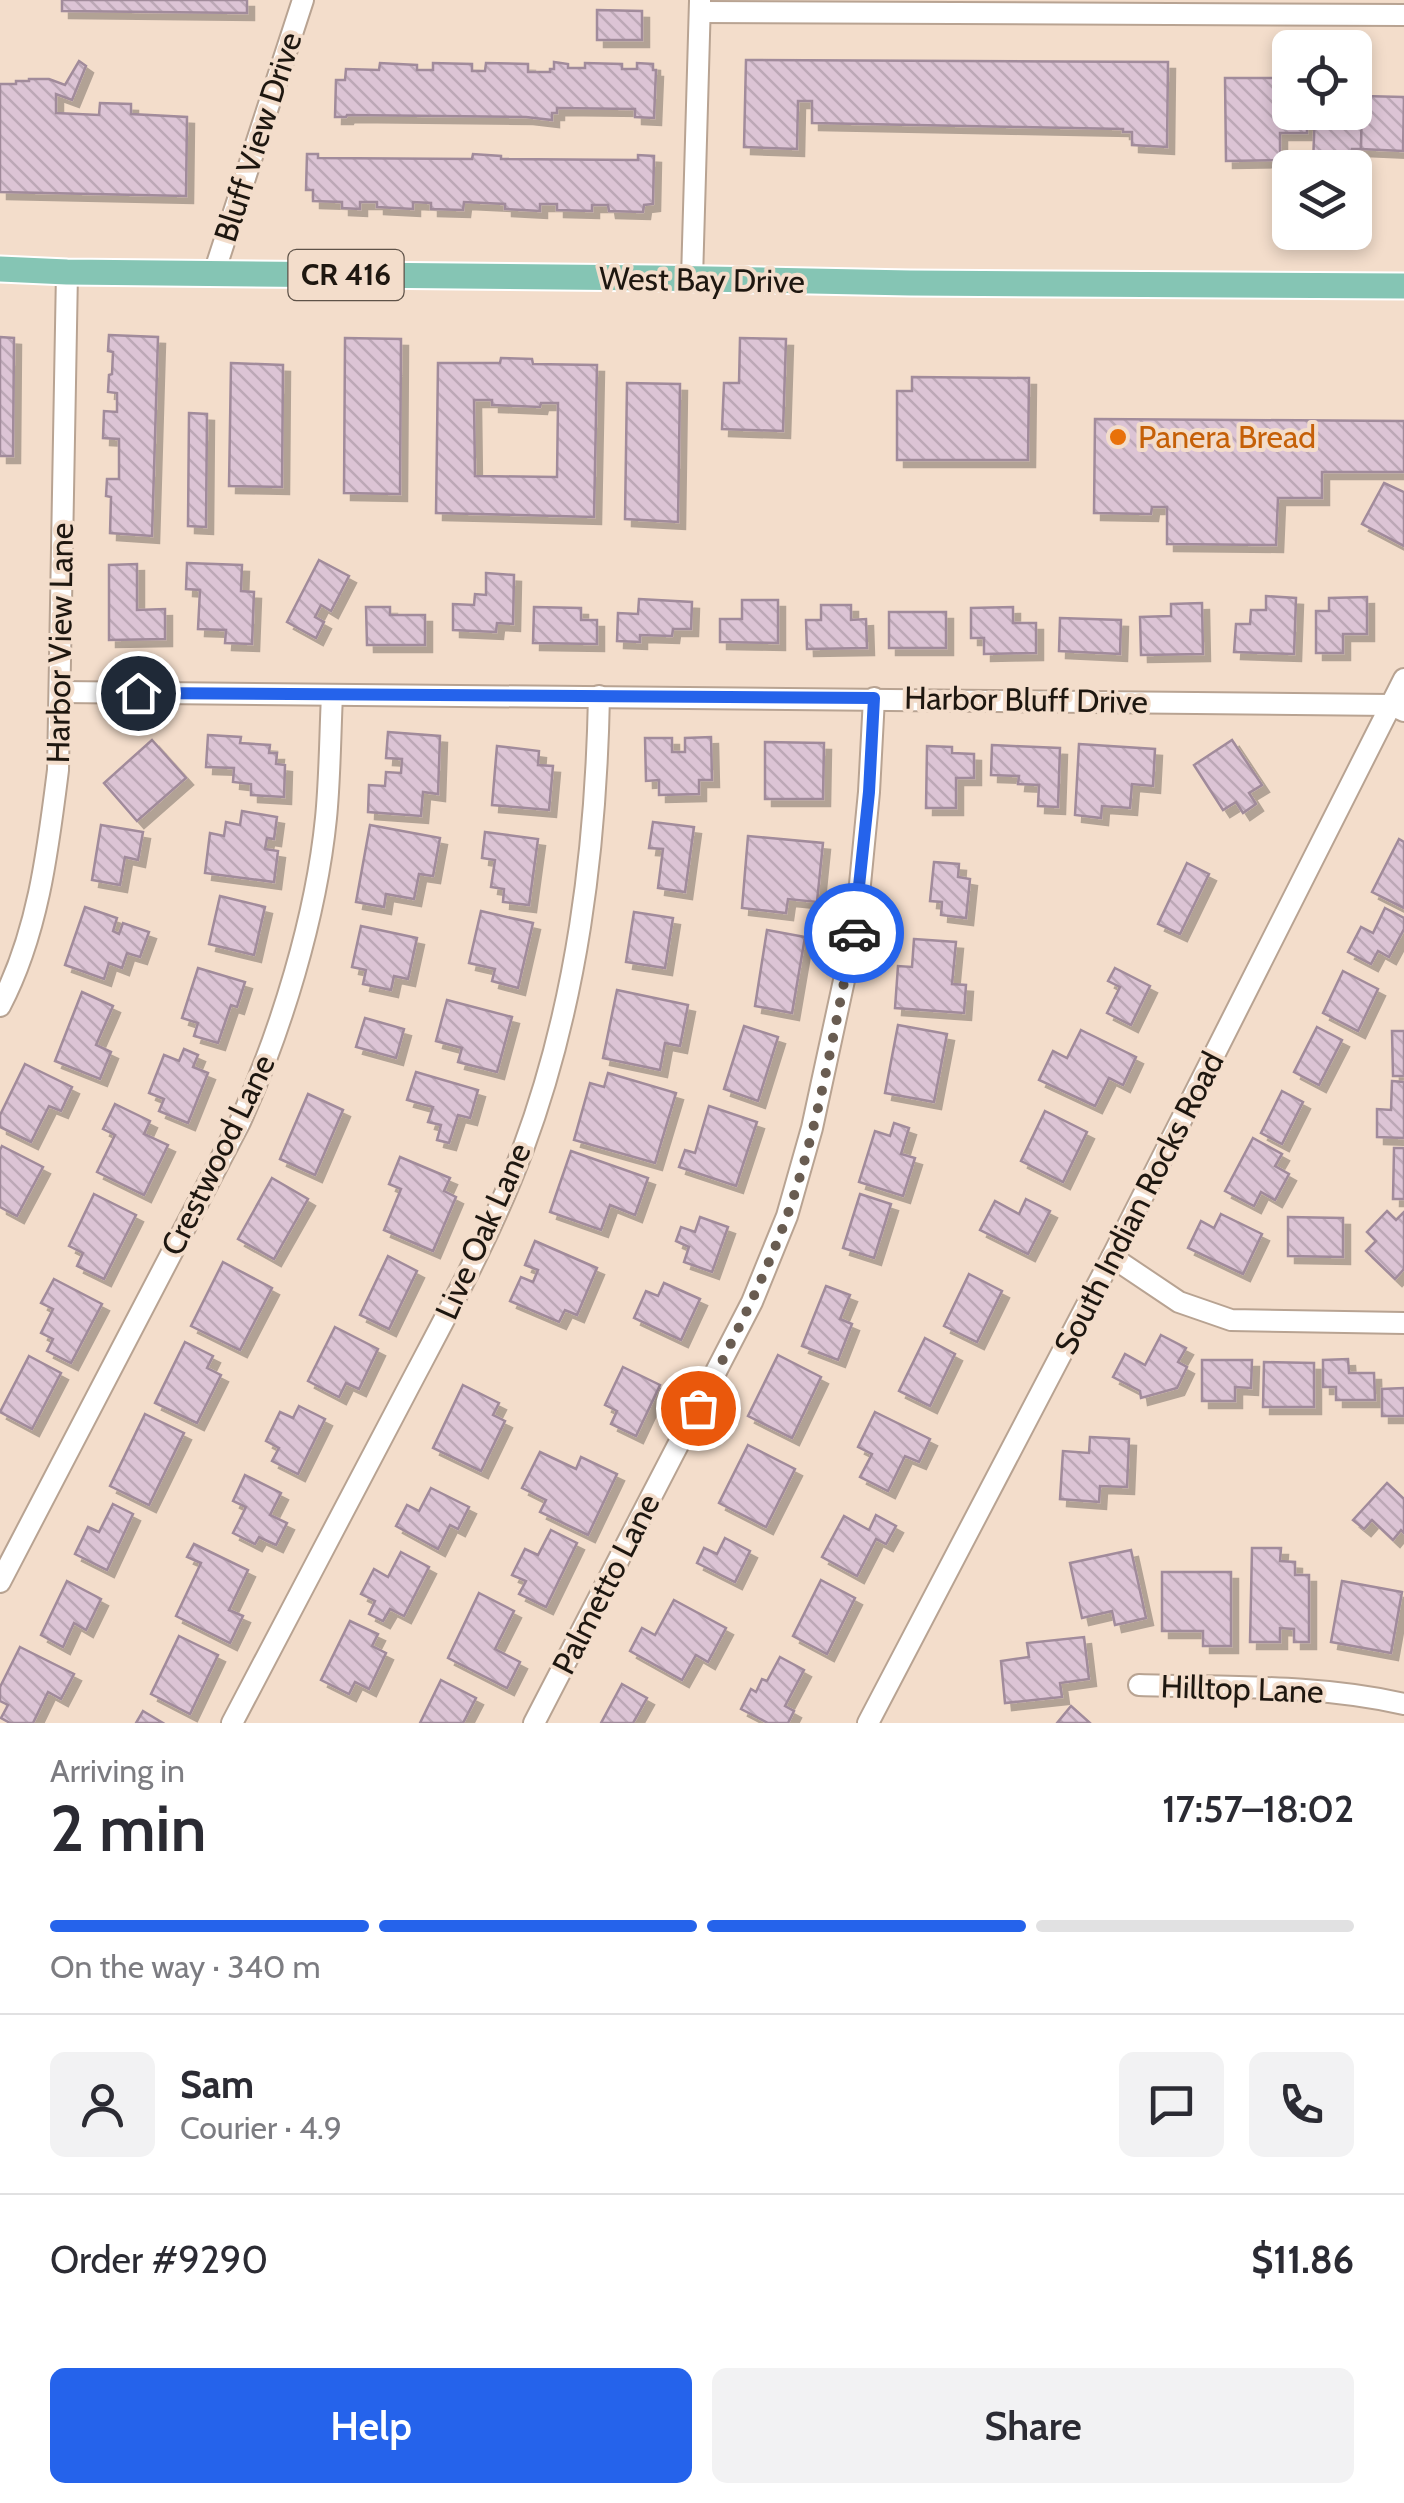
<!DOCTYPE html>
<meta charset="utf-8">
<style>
:root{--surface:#fff;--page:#f2f2f3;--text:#2b2b33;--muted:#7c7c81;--line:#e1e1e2;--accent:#2563eb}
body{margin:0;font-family:Cabin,sans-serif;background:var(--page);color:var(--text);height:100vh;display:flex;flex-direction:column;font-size:38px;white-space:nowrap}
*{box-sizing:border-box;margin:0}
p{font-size:32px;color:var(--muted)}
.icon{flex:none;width:55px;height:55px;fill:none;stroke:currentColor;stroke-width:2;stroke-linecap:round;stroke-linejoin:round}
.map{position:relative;height:1723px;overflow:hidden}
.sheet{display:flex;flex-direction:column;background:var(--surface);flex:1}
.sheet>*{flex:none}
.tools{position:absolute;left:1272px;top:30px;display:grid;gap:20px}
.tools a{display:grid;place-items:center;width:100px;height:100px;border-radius:15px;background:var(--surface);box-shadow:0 5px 15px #0003;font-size:50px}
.pin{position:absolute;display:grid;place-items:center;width:85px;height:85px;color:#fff;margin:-42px;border:5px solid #fff;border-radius:50%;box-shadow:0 2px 10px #0007}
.courier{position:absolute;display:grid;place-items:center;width:100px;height:100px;margin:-50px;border:8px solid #2563eb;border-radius:50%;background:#fff;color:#222;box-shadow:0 2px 12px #0007}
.overview em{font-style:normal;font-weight:600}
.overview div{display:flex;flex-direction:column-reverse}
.overview{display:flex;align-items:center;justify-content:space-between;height:170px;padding:0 50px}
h1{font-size:65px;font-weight:600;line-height:75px}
.bar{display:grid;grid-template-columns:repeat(4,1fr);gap:15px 10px;align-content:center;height:120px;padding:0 50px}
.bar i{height:12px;border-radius:8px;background:var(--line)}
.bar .active{background:var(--accent)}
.bar p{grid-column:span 4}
.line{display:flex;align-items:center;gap:25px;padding:0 50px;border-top:2px solid var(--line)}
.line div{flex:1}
.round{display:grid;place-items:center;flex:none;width:105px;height:105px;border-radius:15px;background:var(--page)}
.action{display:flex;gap:20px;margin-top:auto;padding:20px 50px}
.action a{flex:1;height:115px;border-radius:15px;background:var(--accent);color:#fff;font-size:40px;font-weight:600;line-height:115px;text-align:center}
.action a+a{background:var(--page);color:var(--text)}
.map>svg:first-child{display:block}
.building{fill:url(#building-back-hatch);stroke:#a18b9b;stroke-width:2.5;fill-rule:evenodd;filter:url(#shadow)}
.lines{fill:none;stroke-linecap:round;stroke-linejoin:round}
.minor-casing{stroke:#b8a392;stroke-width:24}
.major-casing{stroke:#fff;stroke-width:29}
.minor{stroke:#fff;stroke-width:20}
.major{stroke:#85c5b4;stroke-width:25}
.done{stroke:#695c51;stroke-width:10;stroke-dasharray:0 18}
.route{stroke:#2563eb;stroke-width:12}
.food-dot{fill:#e8710a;stroke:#f3ddcb;stroke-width:4}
.labels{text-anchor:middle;stroke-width:8;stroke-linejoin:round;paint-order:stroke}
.shield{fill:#f3ddcb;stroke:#5e5248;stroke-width:2.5}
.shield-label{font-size:30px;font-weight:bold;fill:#1e1710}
.street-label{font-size:32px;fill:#1e1710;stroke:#f3ddcb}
.food-label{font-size:32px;fill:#c56008;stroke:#f3ddcb;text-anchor:start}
</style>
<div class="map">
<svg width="1404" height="1723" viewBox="0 0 1404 1723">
<defs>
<pattern id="building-back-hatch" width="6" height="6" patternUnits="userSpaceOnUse" patternTransform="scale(2.5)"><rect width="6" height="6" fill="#dcc4d5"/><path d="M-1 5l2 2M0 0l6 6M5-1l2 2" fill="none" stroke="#bca8b6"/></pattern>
<filter id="shadow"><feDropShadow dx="7" dy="7" stdDeviation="0" flood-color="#0004"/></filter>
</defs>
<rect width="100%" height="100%" fill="#f3ddcb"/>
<g class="building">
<path d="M62,0H247V13L62,11Z"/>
<path d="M597,10L642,11V40H597Z"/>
<path d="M1317,43L1363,45L1361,149H1352V164L1313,163L1315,112H1355V48H1317Z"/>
<path d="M746,60L1168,62L1167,147L1132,145V132H1123V129L812,123V101H798L797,149L744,147Z"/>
<path d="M79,61L86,66L72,100L56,94V113L99,115L100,103L131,104V114L187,117L186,196L0,192V84H16V81H29V79H49L65,85Z"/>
<path d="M554,62L568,64V68H585V63L622,64V69H637V63L653,64V70H656L654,118L635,117V109L557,108V113H552V120L526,117L347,115L346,117H335L336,80H345L346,69L379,70L380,63L417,65V70H433V63L472,64V71H485L486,63L528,64V72H550V69H554Z"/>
<path d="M1225,78H1279L1280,105H1290V112H1307V133H1280V160L1226,161Z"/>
<path d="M1362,96L1404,97L1403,151L1361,149Z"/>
<path d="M307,154H318V158L472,159L473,154L501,156V159L638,160V155L654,156L653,204L644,205L643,212L609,211L608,205H592V211L557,210V204H540V211L505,209V204L464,202L463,210L431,209V203L413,202V209L377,207V202H360V209L342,208V202L313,201V190H306Z"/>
<path d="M109,335L158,337L152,536L110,533L111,497L106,496L107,479H119V439L103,438L104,411L117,412V393L108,392L109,375L112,374L113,352L108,351Z"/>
<path d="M0,337L14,338L13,456H0Z"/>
<path d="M345,338L401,339L400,494L344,493Z"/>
<path d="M740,338L786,339L783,431L722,429L724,383H739Z"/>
<path d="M501,358L532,359L533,364L597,365L594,517L436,513L438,363H500ZM474,400H492V405L540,407L541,403H558L557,477L475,476Z"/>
<path d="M231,363L283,365L282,487L229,486Z"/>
<path d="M912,377L1029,378L1028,460H897V391H912Z"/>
<path d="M627,383L680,384L678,522L625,519Z"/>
<path d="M189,413L207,414L206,527L188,526Z"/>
<path d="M1095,419L1404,421V472H1322V498H1278L1276,545L1167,544V507H1152L1151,514L1094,513Z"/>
<path d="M1384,483L1404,492V546L1362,524Z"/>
<path d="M319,560L349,576L331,611L321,605L315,617L324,622L316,638L287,622Z"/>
<path d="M187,563L242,565L241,591L254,592L252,644L225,643L226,630L198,629L200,590L186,589Z"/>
<path d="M137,564V610L165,609V639L109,640V565Z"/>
<path d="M486,573L514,575L513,624L497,623L496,632L453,630V604L474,605L475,594L486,595Z"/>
<path d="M1266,596L1296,598L1294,654L1234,652L1236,624H1250L1251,610H1266Z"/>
<path d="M1367,597V634H1343V653H1316V611H1329V598Z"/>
<path d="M639,599L692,602L691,629H673L672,636L640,635V642L617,641L618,613L638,614Z"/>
<path d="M742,600H778V643L720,642V619H742Z"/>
<path d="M1202,603L1203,654L1141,655L1140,617L1171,616V604Z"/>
<path d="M821,605H851V620L866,619L867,648L807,649L806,620H821Z"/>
<path d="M366,607H390V615H425V645H367Z"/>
<path d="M534,607L581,608V620H597V644L533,643Z"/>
<path d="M1013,607V623H1036V653L984,654V638H971V608Z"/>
<rect x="889" y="612" width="57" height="36"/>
<path d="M1060,618L1121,620L1120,654L1059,651Z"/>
<path d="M388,732L440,736L438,794L423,792L421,816L368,812L369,785L385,786L386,772L401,773L402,759L386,758Z"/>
<path d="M208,735L241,737L240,743L270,745L269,753H277L276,764L285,765L284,797L251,795V784L233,782L234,768L206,767Z"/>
<path d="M711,737L712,780H699V794L659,795V780L646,781L645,738H672V752H685V738Z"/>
<path d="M152,740L186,778L137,821L104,783Z"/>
<path d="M1232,740L1262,785L1249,793L1256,804L1243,813L1236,802L1223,810L1194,765Z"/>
<path d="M765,742L824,743L823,799H765Z"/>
<path d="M1079,744L1155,749L1153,786L1132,784L1130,808L1102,806L1101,818L1075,815Z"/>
<path d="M992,745L1060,748L1058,807L1038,806L1039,785L1018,784L1019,776L991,775Z"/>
<path d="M497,746L539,751L538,765L553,766L549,810L492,805Z"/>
<path d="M927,746L952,747V753L974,754V778H956V808H926Z"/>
<path d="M242,811L277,817L274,839L267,838L265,849L278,851L274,882L205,873L210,833L224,836L226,822L240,825Z"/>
<path d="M653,822L694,827L685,892L658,888L663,849L649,848Z"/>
<path d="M101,825L143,832L138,860L125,857L120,885L92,880Z"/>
<path d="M370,825L440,838L433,876L419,874L414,899L386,894L384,907L356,902Z"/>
<path d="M485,832L538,839L529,905L503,902L504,889L491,887L495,860L482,858Z"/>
<path d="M748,836L823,843L817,902L788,899L786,913L742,908Z"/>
<path d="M1399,839L1404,842V908L1372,892Z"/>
<path d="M934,862L959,864L958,877L970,879L966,918L941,915L942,902L930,901Z"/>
<path d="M1187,863L1209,874L1180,934L1158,924Z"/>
<path d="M220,896L265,907L254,955L209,944Z"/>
<path d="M85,907L117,918L113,931L119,934L123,923L149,932L140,957L127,953L122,968L109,963L104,979L65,965Z"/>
<path d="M1385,908L1404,918V929L1389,957L1378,951L1371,964L1348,952L1361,927L1373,933Z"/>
<path d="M481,911L533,923L518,988L492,981L495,969L469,963Z"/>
<path d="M634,912L673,918L665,968L626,962Z"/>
<path d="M361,926L417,938L408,979L394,976L391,990L363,984L366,970L352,967Z"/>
<path d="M767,930L805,937L792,1013L755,1006Z"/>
<path d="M914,939L956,942L952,984L966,985L964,1013L895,1008L898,966L912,967Z"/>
<path d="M198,968L245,982L237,1007L231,1005L218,1043L194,1036L198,1023L182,1018Z"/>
<path d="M1115,968L1150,986L1131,1025L1107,1013L1120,987L1108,981Z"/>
<path d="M1343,971L1378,989L1358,1031L1323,1013Z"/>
<path d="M617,990L688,1005L680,1046L665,1043L660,1070L603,1058Z"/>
<path d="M82,992L113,1006L96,1045L111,1052L100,1079L55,1061Z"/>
<path d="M447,1000L512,1017L497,1072L458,1062L462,1048L436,1041Z"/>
<path d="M365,1018L404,1029L396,1058L356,1047Z"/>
<path d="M898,1025L947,1034L934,1102L885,1093Z"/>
<path d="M744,1026L778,1037L758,1101L724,1089Z"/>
<path d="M1317,1027L1342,1040L1319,1085L1294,1072Z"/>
<path d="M1081,1030L1136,1057L1123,1085L1109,1078L1095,1106L1039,1080L1053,1051L1067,1058Z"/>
<path d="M1392,1031H1404V1076H1393Z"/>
<path d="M184,1049L198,1055L193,1067L208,1073L188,1123L159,1111L164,1099L149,1093L164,1055L179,1061Z"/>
<path d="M25,1064L72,1087L61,1111L49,1106L31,1142L0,1127V1115Z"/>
<path d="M416,1072L478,1090L470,1118L458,1115L449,1143L437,1140L441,1125L428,1122L433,1107L407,1100Z"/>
<path d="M608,1073L676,1093L655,1163L574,1140L590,1083L604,1087Z"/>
<path d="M1392,1081L1404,1082V1138L1377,1137V1109L1391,1110Z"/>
<path d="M1282,1091L1303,1102L1282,1144L1261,1133Z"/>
<path d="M308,1094L343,1110L315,1175L280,1159Z"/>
<path d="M115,1104L150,1121L144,1134L168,1145L144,1195L97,1172L115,1135L103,1129Z"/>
<path d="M709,1106L757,1122L736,1186L679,1167L685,1150L695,1153Z"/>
<path d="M1045,1111L1087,1132L1063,1182L1021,1161Z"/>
<path d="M894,1123L909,1128L901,1154L915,1158L903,1196L859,1182L875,1131L890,1136Z"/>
<path d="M1253,1138L1282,1154L1275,1166L1289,1174L1275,1200L1261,1192L1254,1206L1225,1191Z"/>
<path d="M2,1146L43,1167L17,1216L0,1207V1150Z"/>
<path d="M1394,1148H1404V1199H1393Z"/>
<path d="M571,1151L648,1178L635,1215L610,1205L601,1230L550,1212Z"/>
<path d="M400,1157L450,1178L444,1191L456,1197L433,1251L384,1230L401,1189L389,1184Z"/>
<path d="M272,1178L308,1199L274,1259L238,1239Z"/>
<path d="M94,1194L136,1215L104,1279L77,1266L83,1253L69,1246Z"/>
<path d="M860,1194L891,1204L874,1258L843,1248Z"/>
<path d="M1026,1199L1050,1211L1028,1254L980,1230L995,1201L1019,1214Z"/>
<path d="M1387,1211L1396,1220L1404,1212V1269L1395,1279L1366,1251L1376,1241L1367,1232Z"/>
<path d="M1221,1214L1262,1234L1243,1274L1188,1248L1201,1221L1214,1228Z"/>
<path d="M700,1217L728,1227L712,1272L684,1262L689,1247L676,1241L681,1227L695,1232Z"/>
<path d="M1288,1217L1343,1218V1257L1288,1256Z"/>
<path d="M535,1241L597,1268L577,1315L565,1310L559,1322L510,1301L521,1277L533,1282L538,1270L525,1265Z"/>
<path d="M388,1256L417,1271L389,1329L360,1315Z"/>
<path d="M223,1262L272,1288L240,1350L191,1326Z"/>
<path d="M969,1274L1002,1291L977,1342L944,1326Z"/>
<path d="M54,1279L102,1304L71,1363L47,1351L53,1339L41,1333L53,1309L41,1303Z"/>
<path d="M664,1283L700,1299L681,1340L634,1318L646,1291L658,1296Z"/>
<path d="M826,1286L850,1295L840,1319L852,1324L838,1360L802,1346Z"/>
<path d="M335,1327L378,1349L359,1389L346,1383L339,1397L308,1381Z"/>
<path d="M1161,1335L1186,1348L1178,1362L1187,1367L1177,1388L1141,1398L1140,1391L1113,1377L1125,1354L1145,1365Z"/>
<path d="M925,1338L955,1354L930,1406L899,1391Z"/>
<path d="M185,1342L213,1356L207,1368L221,1375L197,1423L155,1403Z"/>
<path d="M778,1355L821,1377L792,1438L748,1416Z"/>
<path d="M29,1356L61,1373L32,1429L0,1412Z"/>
<path d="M1348,1359L1349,1373H1374L1375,1400H1336V1387H1323V1360Z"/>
<path d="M1202,1360H1252L1251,1388L1235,1387V1401H1202Z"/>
<path d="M1264,1362L1314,1363V1407H1263Z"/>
<path d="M623,1367L660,1385L636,1436L611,1424L617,1411L605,1405Z"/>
<path d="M463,1385L499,1403L493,1415L505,1421L481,1471L433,1448Z"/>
<path d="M1404,1388V1416H1382V1389Z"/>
<path d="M299,1406L325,1419L298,1474L272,1461L279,1448L266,1441L280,1412L293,1418Z"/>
<path d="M875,1412L930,1439L919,1462L905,1456L888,1491L860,1477L872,1454L858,1447Z"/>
<path d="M145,1414L184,1433L149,1505L110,1486Z"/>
<path d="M1090,1437L1129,1439L1127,1487L1100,1486L1099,1502L1060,1499L1063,1451L1089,1453Z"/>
<path d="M748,1445L795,1469L766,1527L719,1503Z"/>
<path d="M540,1452L576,1469L581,1457L617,1474L588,1535L540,1512L546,1500L522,1488Z"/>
<path d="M245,1475L281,1493L270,1515L287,1523L276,1545L259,1537L255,1544L233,1533L246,1507L233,1501Z"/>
<path d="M1387,1483L1404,1499V1533L1401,1530L1393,1540L1372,1520L1364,1529L1353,1520Z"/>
<path d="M431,1488L469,1507L458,1529L450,1525L438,1549L396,1526L407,1505L419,1511Z"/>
<path d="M113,1504L133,1514L107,1570L75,1554L88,1527L99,1532Z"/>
<path d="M876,1515L896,1526L886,1544L876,1539L857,1576L822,1557L844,1516L869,1530Z"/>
<path d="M551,1530L577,1543L546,1607L519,1594L526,1581L512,1575L525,1549L538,1555Z"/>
<path d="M725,1538L750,1551L735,1582L697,1563L704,1548L717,1554Z"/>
<path d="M194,1544L248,1570L229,1610L243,1616L230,1643L176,1616L201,1563L187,1557Z"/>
<path d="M1252,1548H1281L1280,1561L1295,1562V1575H1309V1642H1294V1629L1280,1628V1642H1250Z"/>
<path d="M1131,1550L1146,1618L1115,1625L1112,1611L1082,1618L1070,1563Z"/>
<path d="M401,1552L429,1567L404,1616L390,1609L383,1621L369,1614L375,1601L361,1594L374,1569L388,1577Z"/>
<path d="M1162,1572H1231V1646H1203V1631H1162Z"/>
<path d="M821,1580L855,1598L827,1654L793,1636Z"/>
<path d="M67,1581L101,1599L86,1630L74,1623L63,1647L41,1635Z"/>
<path d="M1342,1581L1402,1592L1391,1653L1331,1642Z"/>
<path d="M479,1593L514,1611L495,1649L520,1662L507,1688L448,1658Z"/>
<path d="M674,1600L726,1628L708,1662L696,1655L682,1680L630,1651L642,1628L655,1635Z"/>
<path d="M350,1621L378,1634L372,1646L386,1653L369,1689L355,1682L349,1694L321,1680Z"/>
<path d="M179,1636L218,1655L190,1714L151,1694Z"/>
<path d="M1084,1637L1089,1679L1060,1683L1062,1697L1005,1703L1001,1661L1029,1657L1027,1643Z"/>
<path d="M20,1647L74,1674L61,1699L48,1692L33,1723H10L1,1718L8,1705L0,1701V1687Z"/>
<path d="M780,1657L804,1670L785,1706L794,1711L788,1723H768L741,1709L751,1689L756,1692L762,1679L767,1681Z"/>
<path d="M441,1680L476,1698L463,1723H420Z"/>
<path d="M622,1684L647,1698L633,1723H601Z"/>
<path d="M1071,1706L1090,1723H1057Z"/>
<path d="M143,1711L163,1723H136Z"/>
</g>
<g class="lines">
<defs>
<g id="minor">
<path d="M700,12L1404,15"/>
<path d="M214,273L303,0"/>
<path d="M692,279L700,1"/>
<path d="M61,692L1391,705L1404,711"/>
<path d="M0,1006C38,934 48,850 58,770L67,272"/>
<path d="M1112,1257L1179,1302L1231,1320L1404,1323"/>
<path d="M0,1582L240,1122C281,1031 316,918 326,818C330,778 330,736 332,695"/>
<path d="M1139,1685C1228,1688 1317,1684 1404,1704"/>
<path d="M232,1723C290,1613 347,1504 405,1394C447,1314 491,1235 523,1149C577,1004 596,850 599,696"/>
<path d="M534,1723L752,1302L787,1216L812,1128L856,925L869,792L874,698"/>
<path d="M868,1723L1112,1257L1404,679"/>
</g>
<path id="major" d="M0,269L67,272L656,278L910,283L1404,286"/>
</defs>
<use href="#minor" class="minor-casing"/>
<use href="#major" class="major-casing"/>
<use href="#minor" class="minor"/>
<use href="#major" class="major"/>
</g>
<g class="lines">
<path class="done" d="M698,1408C730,1346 762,1284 786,1219C819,1127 834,1028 854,933"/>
<path class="route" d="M138,693L874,698L869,792L854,933"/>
</g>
<circle class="food-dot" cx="1118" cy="437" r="10"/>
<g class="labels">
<rect class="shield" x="288.5" y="250" width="115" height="50" rx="8"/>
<g class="shield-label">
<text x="346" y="285">CR 416</text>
</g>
<g class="street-label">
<text transform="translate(258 137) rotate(-72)" y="11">Bluff View Drive</text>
<text transform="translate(702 280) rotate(1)" y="11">West Bay Drive</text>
<text transform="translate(60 643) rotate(-89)" y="11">Harbor View Lane</text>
<text transform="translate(1026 700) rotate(1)" y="11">Harbor Bluff Drive</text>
<text transform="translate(218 1155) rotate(-64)" y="11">Crestwood Lane</text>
<text transform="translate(1139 1203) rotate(-63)" y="11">South Indian Rocks Road</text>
<text transform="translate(483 1231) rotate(-66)" y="11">Live Oak Lane</text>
<text transform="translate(606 1584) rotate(-63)" y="11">Palmetto Lane</text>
<text transform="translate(1242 1689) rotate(2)" y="11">Hilltop Lane</text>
</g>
<g class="food-label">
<text x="1138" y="448">Panera Bread</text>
</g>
</g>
</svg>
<div class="tools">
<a><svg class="icon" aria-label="locate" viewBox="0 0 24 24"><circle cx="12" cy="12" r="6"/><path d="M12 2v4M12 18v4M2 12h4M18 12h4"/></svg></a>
<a><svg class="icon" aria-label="layers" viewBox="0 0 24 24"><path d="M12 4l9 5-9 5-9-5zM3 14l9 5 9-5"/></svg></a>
</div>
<div class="pin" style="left:698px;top:1408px;background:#ea580c"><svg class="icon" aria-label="bag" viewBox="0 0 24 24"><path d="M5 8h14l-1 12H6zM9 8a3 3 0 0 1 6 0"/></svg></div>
<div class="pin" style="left:138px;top:693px;background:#1f2937"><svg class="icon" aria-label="home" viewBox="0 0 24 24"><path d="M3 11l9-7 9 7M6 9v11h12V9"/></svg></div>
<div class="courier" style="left:854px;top:933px"><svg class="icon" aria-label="car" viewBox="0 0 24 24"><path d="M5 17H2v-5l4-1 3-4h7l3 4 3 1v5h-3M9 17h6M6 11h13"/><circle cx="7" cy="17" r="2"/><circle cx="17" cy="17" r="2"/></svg></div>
</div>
<section class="sheet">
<div class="overview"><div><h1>2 min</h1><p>Arriving in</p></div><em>17:57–18:02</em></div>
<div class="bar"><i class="active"></i><i class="active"></i><i class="active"></i><i></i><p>On the way · 340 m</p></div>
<div class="line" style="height:180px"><a class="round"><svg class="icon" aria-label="person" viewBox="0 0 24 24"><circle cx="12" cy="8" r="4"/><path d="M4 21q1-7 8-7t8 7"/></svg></a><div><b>Sam</b><p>Courier · 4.9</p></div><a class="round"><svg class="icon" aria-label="chat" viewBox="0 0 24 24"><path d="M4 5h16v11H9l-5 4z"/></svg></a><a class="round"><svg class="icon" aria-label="phone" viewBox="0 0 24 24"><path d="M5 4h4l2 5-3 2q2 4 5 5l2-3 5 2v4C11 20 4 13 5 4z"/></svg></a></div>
<div class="line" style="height:130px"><div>Order #9290</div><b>$11.86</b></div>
<div class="action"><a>Help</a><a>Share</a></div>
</section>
